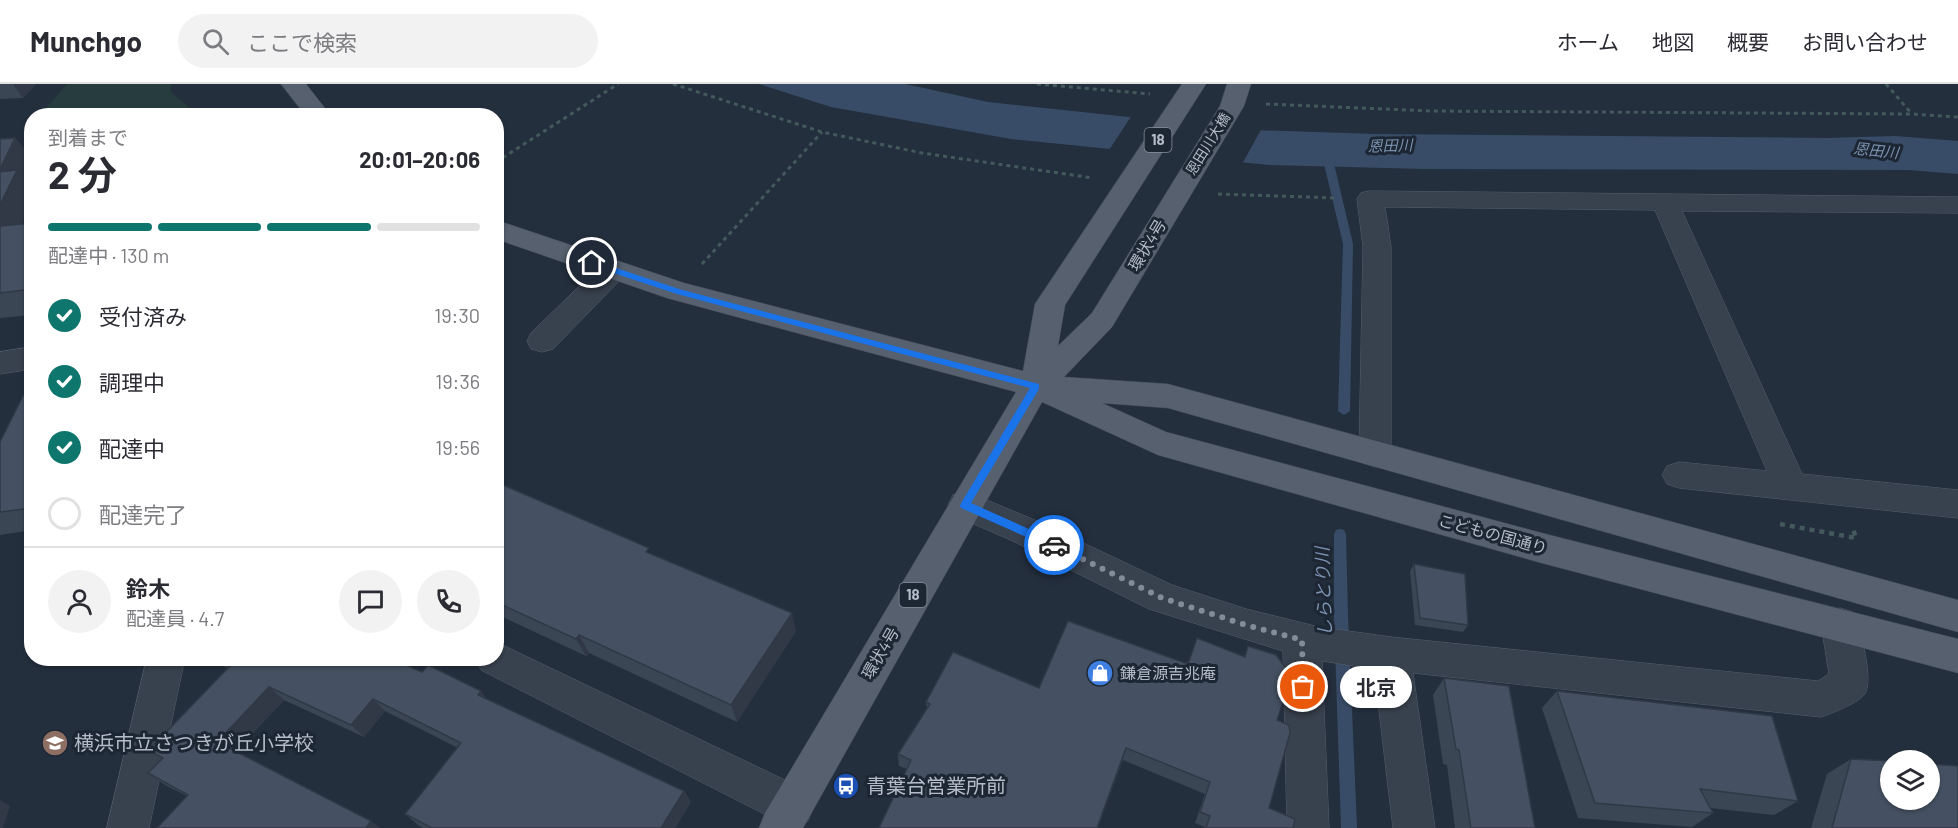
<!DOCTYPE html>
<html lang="ja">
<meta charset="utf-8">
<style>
:root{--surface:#fff;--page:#f2f2f3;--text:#2b2b33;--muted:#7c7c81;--line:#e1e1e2;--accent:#0f766e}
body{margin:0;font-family:Barlow,"Noto Sans JP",sans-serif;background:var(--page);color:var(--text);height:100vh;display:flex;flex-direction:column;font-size:22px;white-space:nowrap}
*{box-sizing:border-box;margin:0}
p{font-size:20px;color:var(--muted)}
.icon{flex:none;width:33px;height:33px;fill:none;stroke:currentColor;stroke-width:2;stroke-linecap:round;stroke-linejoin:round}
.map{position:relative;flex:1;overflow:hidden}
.details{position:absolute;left:24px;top:24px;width:480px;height:558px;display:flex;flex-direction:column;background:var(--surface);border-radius:24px;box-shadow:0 2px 4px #0004}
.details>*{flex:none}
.tools{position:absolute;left:1880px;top:666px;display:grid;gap:12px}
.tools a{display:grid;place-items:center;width:60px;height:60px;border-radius:50%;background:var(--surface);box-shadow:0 2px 4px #0004;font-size:30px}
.pin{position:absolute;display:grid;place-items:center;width:51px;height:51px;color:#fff;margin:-26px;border:3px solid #fff;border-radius:50%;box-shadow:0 2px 6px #0007}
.courier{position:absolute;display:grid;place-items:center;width:60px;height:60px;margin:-30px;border:4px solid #1a73e8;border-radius:50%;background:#fff;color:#222;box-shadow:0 2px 8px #0007}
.bubble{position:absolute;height:42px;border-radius:21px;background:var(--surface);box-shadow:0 2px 4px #0004;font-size:20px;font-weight:700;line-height:42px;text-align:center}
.summary em{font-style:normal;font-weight:700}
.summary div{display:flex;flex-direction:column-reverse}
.summary{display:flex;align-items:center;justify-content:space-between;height:102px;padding:0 24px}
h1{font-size:39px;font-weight:700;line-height:45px}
.bar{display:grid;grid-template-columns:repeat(4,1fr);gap:9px 6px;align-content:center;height:72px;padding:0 24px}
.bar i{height:8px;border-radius:4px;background:var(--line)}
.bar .active{background:var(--accent)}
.bar p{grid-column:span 4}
.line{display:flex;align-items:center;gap:15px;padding:0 24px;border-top:2px solid var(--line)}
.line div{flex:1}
.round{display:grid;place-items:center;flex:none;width:63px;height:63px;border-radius:32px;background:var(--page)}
ol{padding:0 24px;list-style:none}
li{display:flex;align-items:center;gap:18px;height:66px}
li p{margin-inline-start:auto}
li .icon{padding:6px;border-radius:50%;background:var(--accent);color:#fff;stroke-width:4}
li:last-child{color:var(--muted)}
li i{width:33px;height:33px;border:3px solid var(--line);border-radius:50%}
header{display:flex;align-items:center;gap:36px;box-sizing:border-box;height:84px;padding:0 30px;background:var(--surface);border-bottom:2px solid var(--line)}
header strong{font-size:28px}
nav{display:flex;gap:33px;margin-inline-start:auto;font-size:21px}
.search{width:420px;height:54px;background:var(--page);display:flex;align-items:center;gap:15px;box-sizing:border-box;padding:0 21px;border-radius:33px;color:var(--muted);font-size:22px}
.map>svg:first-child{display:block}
.green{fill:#263c3f}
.water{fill:#394c67}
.pier{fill:#242f3e}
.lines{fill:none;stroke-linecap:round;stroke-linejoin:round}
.stream{fill:#394c67;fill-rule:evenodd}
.minor-casing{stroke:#565f6c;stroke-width:1}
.major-casing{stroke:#414a57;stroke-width:1}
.path-far1{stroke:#44595c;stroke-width:3;stroke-dasharray:4 4;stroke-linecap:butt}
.path{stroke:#44595c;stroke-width:4.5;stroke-dasharray:5 5;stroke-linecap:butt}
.minor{fill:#38414e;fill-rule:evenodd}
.major{fill:#56606e;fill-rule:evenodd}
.wall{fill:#3b4654}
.shaded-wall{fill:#303945}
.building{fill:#455162;stroke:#303945;stroke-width:1.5}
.route{fill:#1a73e8}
.done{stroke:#828b98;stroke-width:6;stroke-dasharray:0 10.8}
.labels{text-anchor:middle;stroke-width:6;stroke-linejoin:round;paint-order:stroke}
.far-street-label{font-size:14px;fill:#b4bcc9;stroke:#1d2633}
.shield{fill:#1d2633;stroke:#878f9c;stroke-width:1.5}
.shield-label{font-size:15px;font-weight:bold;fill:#b4bcc9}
.far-water-label{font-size:15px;font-style:italic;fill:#7c92b1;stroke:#1d2633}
.street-label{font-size:16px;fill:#b4bcc9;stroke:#1d2633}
.poi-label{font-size:16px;fill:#b4bcc9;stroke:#1d2633;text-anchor:start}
.water-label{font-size:18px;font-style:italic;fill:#7c92b1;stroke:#1d2633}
.near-poi-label{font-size:20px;fill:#b4bcc9;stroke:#1d2633;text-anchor:start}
</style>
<header>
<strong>Munchgo</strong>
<div class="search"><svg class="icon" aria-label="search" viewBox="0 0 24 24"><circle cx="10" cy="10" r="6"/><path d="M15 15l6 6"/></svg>ここで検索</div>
<nav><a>ホーム</a><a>地図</a><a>概要</a><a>お問い合わせ</a></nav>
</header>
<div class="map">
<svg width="1958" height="744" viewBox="0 0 1958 744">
<rect width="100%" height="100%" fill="#242f3e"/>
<path class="green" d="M67,0H171V8L198,31H49L46,24Z"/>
<path class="water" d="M759,0H905L988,18L1252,46L1375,50L1827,54L1895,52L1958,57V90L1909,86L1426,85L1269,81L1011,55L831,23Z"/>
<path class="pier" d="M1132,31L1262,44L1241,82L1107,69Z"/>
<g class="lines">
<g class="stream">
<path d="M1326,64L1331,67L1353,160L1350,327L1344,331L1338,327L1343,160L1321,67Z"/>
<path d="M1340,445L1344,446L1346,450L1348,532L1357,744H1341L1334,532V450L1336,446Z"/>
</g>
<defs>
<g id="minor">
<path d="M1370,107L1958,113V129L1682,127L1802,390L1958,406V434L1679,404L1667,400L1662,391L1667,382L1679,378L1767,387L1655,126L1385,123L1391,163V370L1387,379L1375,383L1363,379L1359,370L1363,163L1357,115L1361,109Z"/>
<path d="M613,177L623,179L627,186L623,193L553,265L542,268L531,265L527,257L531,249L603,179Z"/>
<path d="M32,263V285L0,290V268Z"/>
<path d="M965,407L1037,437L1172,501L1246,525L1319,543L1391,553L1818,597L1829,590L1821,540L1827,528L1840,524L1853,528C1860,543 1875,599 1864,611C1856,620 1832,629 1821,633L1413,589L1435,744H1393L1374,585L1322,577L1329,744H1287L1283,567L1149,525L1013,457L953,431L948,421L953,411Z"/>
<path d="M496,558L808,707L814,722L808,737L793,743L778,737L481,586L475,574H496Z"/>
<path d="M147,574H185L149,744H107Z"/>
</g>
<g id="major">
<path d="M281,0H306L331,32H306Z"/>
<path d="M1182,0H1206L1065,221L1058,262L1092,229L1220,22L1227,0H1251L1244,22L1112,243L1064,293L1168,300L1958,516V548L1168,324L1102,319L1166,348L1538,448L1958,555V589L1538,478L1158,371L1042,318L803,744H759L765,729L1016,308L667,214L496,155V136L684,199L1023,287L1035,220Z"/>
</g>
</defs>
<use href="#minor" class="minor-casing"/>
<use href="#major" class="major-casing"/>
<g class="path-far1">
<path d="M673,0L822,48L922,69L1093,94"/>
<path d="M1037,0L1150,10"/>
<path d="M1886,0L1912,30"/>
<path d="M1266,20L1431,27L1912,30L1958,33"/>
<path d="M496,78L618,0"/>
<path d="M1218,110L1337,114"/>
<path d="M702,180L822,48"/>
</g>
<path class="path" d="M1780,440L1856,454L1853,445"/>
<use href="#minor" class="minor"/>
<use href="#major" class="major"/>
</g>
<g class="wall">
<path d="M0,0H36L23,14L0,15Z"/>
<path d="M15,54L32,74V80L25,95L32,103V118L22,140L32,139V231L0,234V55Z"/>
<path d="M32,294V446L0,451V358Z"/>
<path d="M496,398L651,470L796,547L737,638L589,569L586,572L496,530Z"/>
<path d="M1414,480L1468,541L1463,548L1415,541L1410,487Z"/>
<path d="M1248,562L1277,636L1269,724L1293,744H1204L1205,743L1195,739L1205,710L1123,676L907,685L899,682L898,670L927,625L926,618L1039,604L1244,573Z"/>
<path d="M208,574H390L487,615L684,707L691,718L675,744H423L418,741L405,730L458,664L385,627L364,653L284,616L236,667L371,737L380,744H157L187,712L165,701L148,689L162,675L149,666L227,584Z"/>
<path d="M1444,594L1535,744H1455L1447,681L1443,680L1433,611Z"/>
<path d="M1557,607L1798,717L1774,731L1710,724L1713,729L1692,743L1578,734L1542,624Z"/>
<path d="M1851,675L1958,744H1811L1827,690Z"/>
</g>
<g class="shaded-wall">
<path d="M13,0H36L23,14Z"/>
<path d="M15,54L32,74V80L25,95L32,103V118L10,166L0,155V85Z"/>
<path d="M792,529L796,547L737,638L731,621Z"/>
<path d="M579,551L589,569L586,572L576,555Z"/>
<path d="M269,603L284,616L233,670L217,658Z"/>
<path d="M481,607L491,620L478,611Z"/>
<path d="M373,615L385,627L364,653L351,641Z"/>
<path d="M1126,664L1123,676L1098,744H1097Z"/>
<path d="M684,707L691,718L675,744H661Z"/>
<path d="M0,716L10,722L3,744H0Z"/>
<path d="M371,737L380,744H366Z"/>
</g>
<g class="building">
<path d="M15,54L0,85V55Z"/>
<path d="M17,86L0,121V88Z"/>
<path d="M32,139V205L0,209V142Z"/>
<path d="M32,294V424L0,428V358Z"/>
<path d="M496,398L649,464L646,468L792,529L731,621L579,551L576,555L496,518Z"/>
<path d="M1414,480L1465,490L1468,541L1420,534Z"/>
<path d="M1068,537L1188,580L1197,554L1245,573L1248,562L1276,571L1288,587V603L1277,636L1289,641L1290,649L1269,724L1295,735L1293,744H1206L1210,732L1200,728L1210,698L1126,664L1097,744H879L911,676L898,670L930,620L926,618L953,568L1039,604Z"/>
<path d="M219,574H390L422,588L428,581L481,607L478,611L684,707L661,744H432L405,730L461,659L373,615L351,641L269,603L217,658L371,737L366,744H157L188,711L148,689L163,674L149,666L231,581Z"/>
<path d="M1444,594L1509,602L1535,744H1471L1459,666L1456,665Z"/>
<path d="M1557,607L1772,632L1798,717L1700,705L1713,729L1595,719Z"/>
<path d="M1851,675L1890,677V716H1929V680L1958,682V744H1832Z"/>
</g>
<path class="route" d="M592,176L679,205L1039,300V305L971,419L1058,458V464H1051L961,424L960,421L1030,304L677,210L589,181L588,179Z"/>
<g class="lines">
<path class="done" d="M1054,461L1162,514L1246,541L1302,556L1303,603"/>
</g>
<defs>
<symbol id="shop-disc" viewBox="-11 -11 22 22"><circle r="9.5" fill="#3f7fe0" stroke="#1d2633"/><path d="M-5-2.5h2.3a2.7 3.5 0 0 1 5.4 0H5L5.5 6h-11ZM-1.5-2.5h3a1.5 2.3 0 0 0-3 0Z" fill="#fff"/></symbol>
<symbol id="school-disc" viewBox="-11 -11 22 22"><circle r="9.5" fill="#8d6e63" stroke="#1d2633"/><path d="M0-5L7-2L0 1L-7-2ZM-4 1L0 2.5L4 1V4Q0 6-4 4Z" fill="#fff"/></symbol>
<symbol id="bus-disc" viewBox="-11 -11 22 22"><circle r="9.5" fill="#1a4fb4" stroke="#1d2633"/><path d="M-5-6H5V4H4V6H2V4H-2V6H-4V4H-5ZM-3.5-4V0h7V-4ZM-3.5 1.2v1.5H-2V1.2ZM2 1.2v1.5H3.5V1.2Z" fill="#fff"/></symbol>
</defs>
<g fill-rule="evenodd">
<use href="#shop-disc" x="1085" y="574" width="30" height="30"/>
<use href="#school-disc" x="40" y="644" width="30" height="30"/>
<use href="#bus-disc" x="831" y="687" width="30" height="30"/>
</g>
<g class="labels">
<g class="far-street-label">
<text transform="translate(1208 60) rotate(-58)" y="5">恩田川大橋</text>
</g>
<g class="shield">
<rect x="1144.5" y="44" width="27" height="24" rx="4.5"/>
<rect x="899.5" y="499" width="27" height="24" rx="4.5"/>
</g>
<g class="shield-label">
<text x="1158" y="61">18</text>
<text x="913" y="516">18</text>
</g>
<g class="far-water-label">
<text transform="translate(1390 62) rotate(-2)" y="5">恩田川</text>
<text transform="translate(1876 67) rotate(6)" y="5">恩田川</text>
</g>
<g class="street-label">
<text transform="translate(1147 161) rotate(-59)" y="6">環状4号</text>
<text transform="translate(1493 450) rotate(15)" y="6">こどもの国通り</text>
<text transform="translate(880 569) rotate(-60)" y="6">環状4号</text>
</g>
<g class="poi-label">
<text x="1120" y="595">鎌倉源吉兆庵</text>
</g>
<g class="water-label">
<text transform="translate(1324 508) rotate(-92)" y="6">しらとり川</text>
</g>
<g class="near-poi-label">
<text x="74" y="666">横浜市立さつきが丘小学校</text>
<text x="866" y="709">青葉台営業所前</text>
</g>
</g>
</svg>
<div class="tools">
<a><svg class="icon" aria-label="layers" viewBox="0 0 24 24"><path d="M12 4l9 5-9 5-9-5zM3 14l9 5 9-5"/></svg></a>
</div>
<div class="pin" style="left:1303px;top:603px;background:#ea580c"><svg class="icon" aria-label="bag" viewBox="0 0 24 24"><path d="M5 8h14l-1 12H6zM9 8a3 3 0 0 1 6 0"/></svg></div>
<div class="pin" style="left:592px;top:179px;background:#1f2937"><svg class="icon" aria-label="home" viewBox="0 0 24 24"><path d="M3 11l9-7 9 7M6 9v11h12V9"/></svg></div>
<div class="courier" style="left:1054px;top:461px"><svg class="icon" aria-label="car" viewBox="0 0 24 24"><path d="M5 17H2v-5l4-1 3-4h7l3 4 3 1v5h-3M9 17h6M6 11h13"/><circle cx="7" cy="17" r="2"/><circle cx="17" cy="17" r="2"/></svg></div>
<div class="bubble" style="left:1340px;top:582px;width:72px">北京</div>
<section class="details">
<div class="summary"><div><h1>2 分</h1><p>到着まで</p></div><em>20:01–20:06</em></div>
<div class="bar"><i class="active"></i><i class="active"></i><i class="active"></i><i></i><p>配達中 · 130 m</p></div>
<ol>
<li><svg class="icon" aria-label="check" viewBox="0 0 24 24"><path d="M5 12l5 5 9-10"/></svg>受付済み<p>19:30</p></li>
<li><svg class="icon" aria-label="check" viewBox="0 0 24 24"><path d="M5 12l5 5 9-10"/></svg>調理中<p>19:36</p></li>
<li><svg class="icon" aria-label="check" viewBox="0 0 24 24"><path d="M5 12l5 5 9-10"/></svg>配達中<p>19:56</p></li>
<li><i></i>配達完了</li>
</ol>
<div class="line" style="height:108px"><a class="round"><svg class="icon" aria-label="person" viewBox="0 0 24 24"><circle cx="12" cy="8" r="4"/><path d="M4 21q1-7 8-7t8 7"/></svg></a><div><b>鈴木</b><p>配達員 · 4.7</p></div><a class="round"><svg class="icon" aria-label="chat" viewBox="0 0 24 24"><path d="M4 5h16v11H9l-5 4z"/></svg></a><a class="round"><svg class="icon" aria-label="phone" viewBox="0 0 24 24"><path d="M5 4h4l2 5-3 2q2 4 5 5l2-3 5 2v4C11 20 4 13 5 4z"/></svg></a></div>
</section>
</div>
